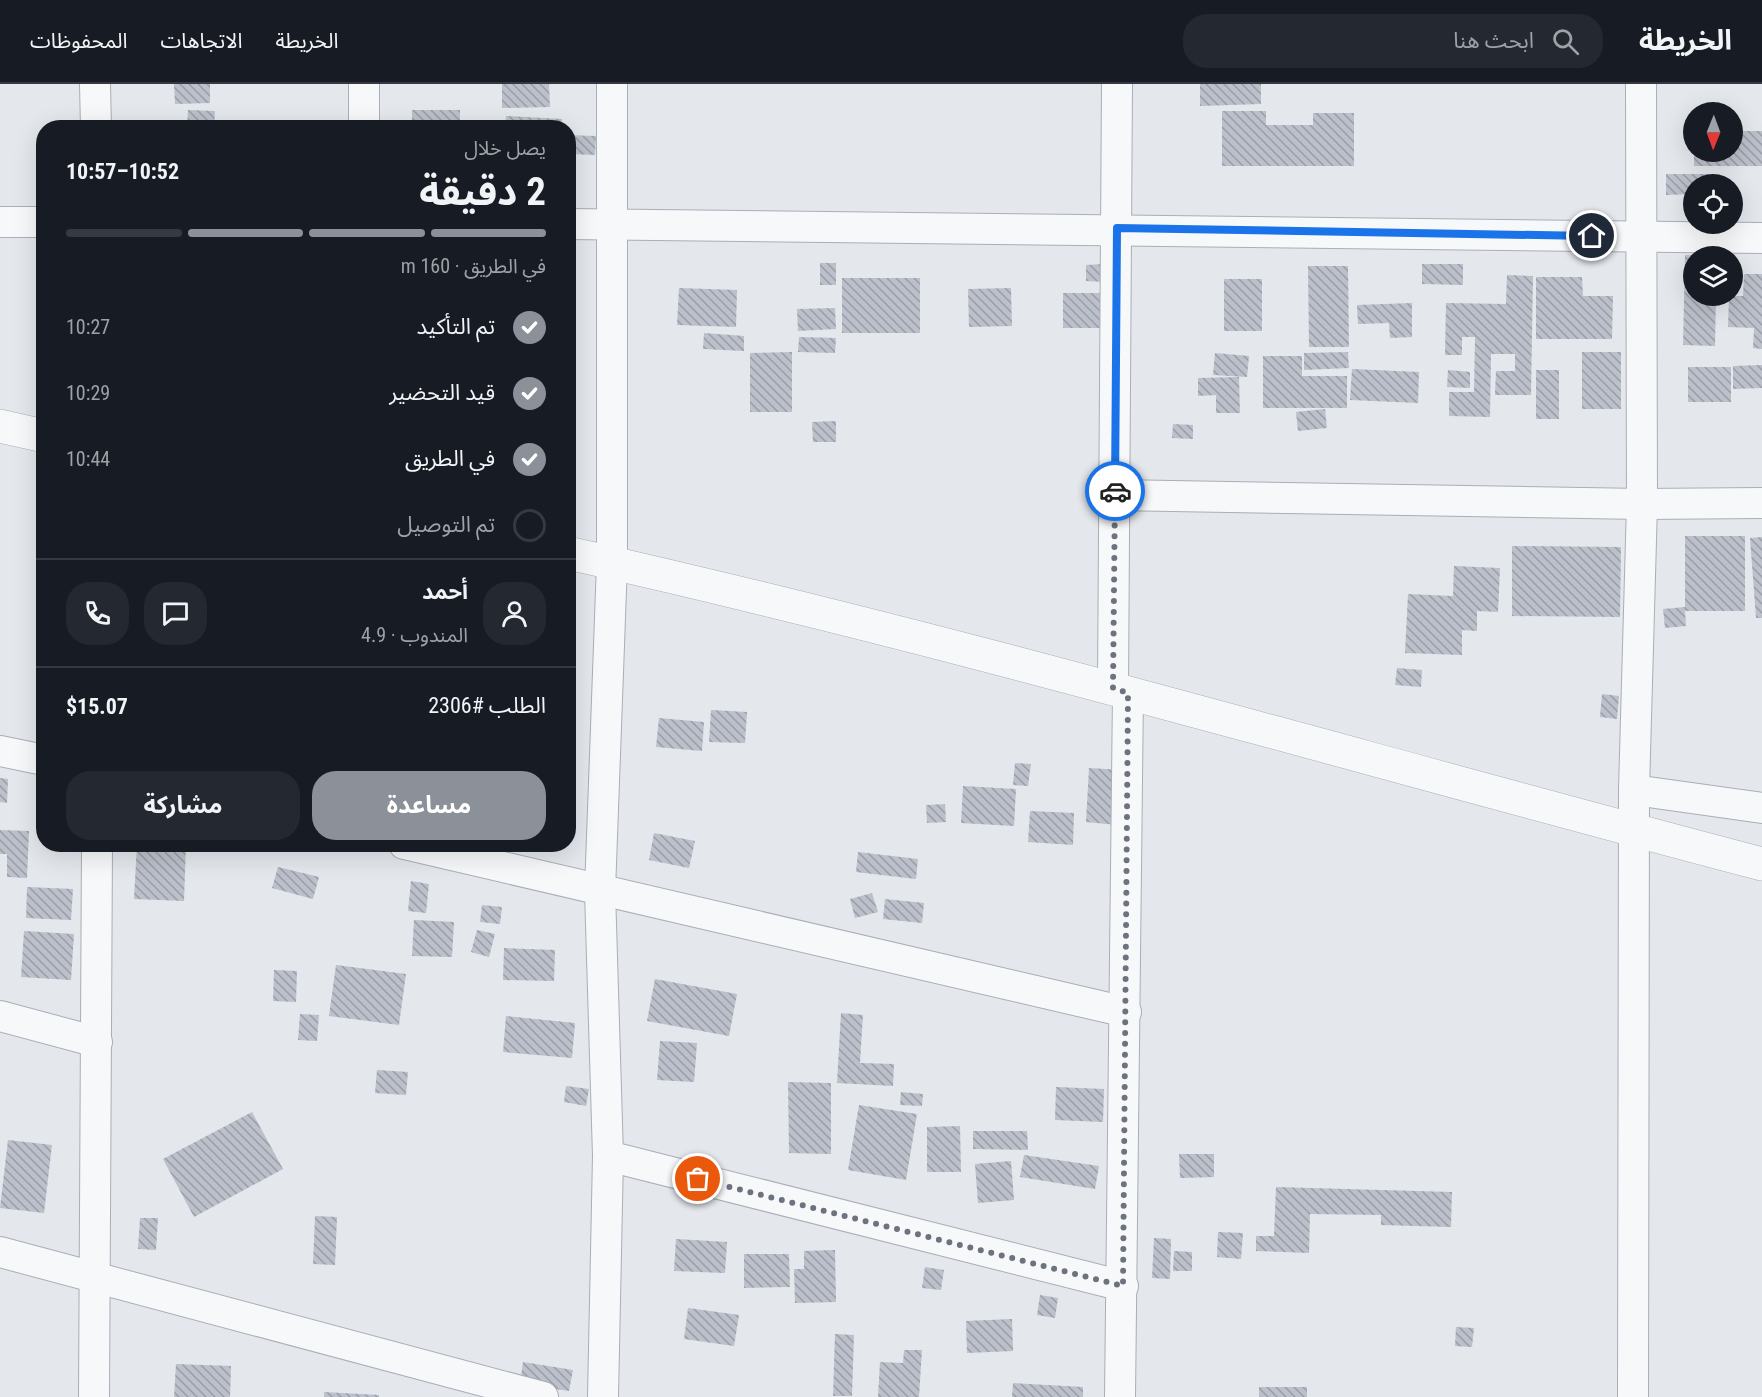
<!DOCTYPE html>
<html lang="ar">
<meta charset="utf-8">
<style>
:root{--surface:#171b24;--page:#242831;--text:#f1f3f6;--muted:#9ea1a6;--line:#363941;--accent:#8c9099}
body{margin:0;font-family:"Roboto Condensed","Noto Sans Arabic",sans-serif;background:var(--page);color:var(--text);direction:rtl;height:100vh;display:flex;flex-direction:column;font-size:22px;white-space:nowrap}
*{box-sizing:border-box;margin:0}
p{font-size:20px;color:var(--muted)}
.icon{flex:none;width:33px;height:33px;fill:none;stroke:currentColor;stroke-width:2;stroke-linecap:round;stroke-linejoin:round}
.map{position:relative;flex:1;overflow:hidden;direction:ltr}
.drawer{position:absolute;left:36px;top:36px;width:540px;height:732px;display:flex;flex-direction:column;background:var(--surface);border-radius:24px;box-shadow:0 6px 24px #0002;direction:rtl}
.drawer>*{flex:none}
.needle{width:39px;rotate:181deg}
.fabs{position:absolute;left:1683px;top:18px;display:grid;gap:12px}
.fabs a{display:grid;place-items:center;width:60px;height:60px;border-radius:50%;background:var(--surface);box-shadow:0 6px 24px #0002;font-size:30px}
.pin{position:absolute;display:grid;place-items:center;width:51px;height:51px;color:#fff;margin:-26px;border:3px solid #fff;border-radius:50%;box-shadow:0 2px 6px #0007}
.courier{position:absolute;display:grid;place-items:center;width:60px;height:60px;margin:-30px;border:4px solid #1a73e8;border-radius:50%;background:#fff;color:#222;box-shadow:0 2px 8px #0007}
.head em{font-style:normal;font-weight:700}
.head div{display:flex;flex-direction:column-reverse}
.head{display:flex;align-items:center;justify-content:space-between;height:102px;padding:0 30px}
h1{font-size:39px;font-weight:700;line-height:45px}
.bar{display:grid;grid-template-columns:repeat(4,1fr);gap:9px 6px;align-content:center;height:72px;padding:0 30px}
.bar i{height:8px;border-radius:4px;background:var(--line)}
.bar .active{background:var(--accent)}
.bar p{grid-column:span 4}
.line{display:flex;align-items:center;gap:15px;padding:0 30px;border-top:2px solid var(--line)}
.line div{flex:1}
.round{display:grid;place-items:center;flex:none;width:63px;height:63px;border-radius:24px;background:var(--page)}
ol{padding:0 30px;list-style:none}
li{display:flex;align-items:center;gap:18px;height:66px}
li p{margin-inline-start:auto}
li .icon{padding:6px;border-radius:50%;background:var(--accent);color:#fff;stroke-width:4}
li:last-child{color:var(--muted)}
li i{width:33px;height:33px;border:3px solid var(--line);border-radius:50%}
.primary-button{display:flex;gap:12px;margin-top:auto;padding:12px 30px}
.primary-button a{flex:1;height:69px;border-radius:24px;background:var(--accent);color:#fff;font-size:24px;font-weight:700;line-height:69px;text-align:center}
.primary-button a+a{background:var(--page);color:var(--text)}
header{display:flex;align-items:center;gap:36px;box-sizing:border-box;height:84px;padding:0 30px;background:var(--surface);border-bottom:2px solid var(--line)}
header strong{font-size:28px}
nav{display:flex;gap:33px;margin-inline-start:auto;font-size:21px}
.search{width:420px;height:54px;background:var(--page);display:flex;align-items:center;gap:15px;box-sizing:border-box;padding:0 21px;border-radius:24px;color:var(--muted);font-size:22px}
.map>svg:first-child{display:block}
.building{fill:url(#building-back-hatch)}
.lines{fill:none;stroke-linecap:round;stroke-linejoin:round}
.minor-casing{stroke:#a9aeb7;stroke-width:32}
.tertiary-casing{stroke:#a9aeb7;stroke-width:34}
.minor{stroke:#f7f8fa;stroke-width:30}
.tertiary{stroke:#f7f8fa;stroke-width:33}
.done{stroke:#6c737f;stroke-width:6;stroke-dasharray:0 10.8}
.route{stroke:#1a73e8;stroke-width:8}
</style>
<header>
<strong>الخريطة</strong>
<div class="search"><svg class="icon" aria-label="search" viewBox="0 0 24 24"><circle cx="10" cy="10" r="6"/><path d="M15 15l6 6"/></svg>ابحث هنا</div>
<nav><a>الخريطة</a><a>الاتجاهات</a><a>المحفوظات</a></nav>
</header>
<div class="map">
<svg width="1762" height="1313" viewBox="0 0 1762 1313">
<defs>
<pattern id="building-back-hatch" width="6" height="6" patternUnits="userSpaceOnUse" patternTransform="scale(1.5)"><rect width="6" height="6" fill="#bbc0ca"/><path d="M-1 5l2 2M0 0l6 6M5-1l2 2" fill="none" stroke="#989da6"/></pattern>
</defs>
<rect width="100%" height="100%" fill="#e4e7ec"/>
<g class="building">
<path d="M174,0H210V19L175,20Z"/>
<path d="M502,0H549L550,23L502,24Z"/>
<path d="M1200,0H1261V20L1200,22Z"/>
<path d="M188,26L215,27L214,44H187Z"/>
<rect x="412" y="26" width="48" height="18"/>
<path d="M1222,27H1266V41H1313V29H1354V82H1222Z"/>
<path d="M506,32L562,35L561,44H505Z"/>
<rect x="462" y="37" width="20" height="7"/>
<path d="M1732,47H1762V82H1694V68H1732Z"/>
<path d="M568,51L596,52L595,71L568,70Z"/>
<path d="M1666,90H1709V100H1694V110L1666,111Z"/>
<path d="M1685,171H1694V212H1716L1715,262L1683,261Z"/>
<rect x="820" y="179" width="16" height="22"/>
<path d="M1105,180V198L1086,197V181Z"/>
<path d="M1422,180H1463V201L1422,200Z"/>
<path d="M1308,182H1348L1349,263H1309Z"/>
<path d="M1744,190H1762V265L1753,264L1754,244L1728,243L1729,212H1743Z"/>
<path d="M1507,191L1533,192L1531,311H1495L1496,287H1515V270H1491L1490,333L1449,332V308H1474L1475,253H1462V271H1445L1446,219L1506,220Z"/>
<path d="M1536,193H1582L1583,212H1613L1612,255H1536Z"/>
<rect x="842" y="194" width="78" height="55"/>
<rect x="1224" y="195" width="38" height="52"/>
<path d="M679,204L737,206L736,243L677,241Z"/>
<path d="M1011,204L1012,242L969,243L968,205Z"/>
<path d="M568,209H574L573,243H568Z"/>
<rect x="1063" y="209" width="43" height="35"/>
<path d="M1412,219V253L1390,254L1389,239L1358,240L1357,221Z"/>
<path d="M835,224L836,245L798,247L797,225Z"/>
<path d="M704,249L744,252V267L703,265Z"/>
<path d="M799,253L836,254L835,269L798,268Z"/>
<path d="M792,268V328H750V269Z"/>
<path d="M1348,268L1349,284L1304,286V269Z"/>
<rect x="1582" y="268" width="39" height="57"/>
<path d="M1215,269L1249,272L1247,293L1213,291Z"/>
<path d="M1263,272H1302V292H1347V324H1263Z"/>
<path d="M1762,281V304L1733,305V282Z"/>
<rect x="1688" y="283" width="43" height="35"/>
<path d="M1352,285L1419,288L1418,319L1350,316Z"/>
<path d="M1448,286L1470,288V304L1447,303Z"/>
<rect x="1536" y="286" width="23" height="49"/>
<path d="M1239,293L1240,329H1216V311L1198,312V294Z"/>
<path d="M1325,325L1327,344L1298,347L1296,328Z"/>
<path d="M836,337V358H813L812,338Z"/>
<path d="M1173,340L1193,341V355L1172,354Z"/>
<path d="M1685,452H1745V527H1685L1686,542L1665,544L1663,525L1685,523Z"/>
<path d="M1762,453V534H1756L1750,454Z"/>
<path d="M1512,462L1621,463L1620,533L1512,532Z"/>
<path d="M1454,482L1500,484L1498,528L1477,527V547L1462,546V571L1405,569L1408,510L1453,512Z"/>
<path d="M1397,584L1422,586L1421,603L1395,601Z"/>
<path d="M1602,610L1619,612L1617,635L1600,633Z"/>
<path d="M711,626L747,628L745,659L709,658Z"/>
<path d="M659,634L704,638L702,667L656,663Z"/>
<path d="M1015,679L1031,680L1028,702L1013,701Z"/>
<path d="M1089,684L1122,686L1118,741L1086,738Z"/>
<path d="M0,694L8,695L7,719L0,718Z"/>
<path d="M963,702L1016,705L1014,742L961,739Z"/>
<path d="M945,720L946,738L927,739L926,721Z"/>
<path d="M1030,727L1074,729L1073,761L1028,758Z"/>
<path d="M0,746L29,747L27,794L7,793V770H0Z"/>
<path d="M654,749L695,757L689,784L649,776Z"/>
<path d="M137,760H186L184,817L134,815Z"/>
<path d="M858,768L918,775L916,795L856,788Z"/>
<path d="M278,783L319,793L313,815L272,804Z"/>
<path d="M411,797L429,800L426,829L408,827Z"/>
<path d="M27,803L73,805L71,836L26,834Z"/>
<path d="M872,809L878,828L855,834L850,815Z"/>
<path d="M885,815L924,819L922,839L883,835Z"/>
<path d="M482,821L502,823L500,840L480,838Z"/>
<path d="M414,836L454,838L452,873L412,872Z"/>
<path d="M477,846L495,850L489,873L471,868Z"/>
<path d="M24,847L74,850L71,896L21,893Z"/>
<path d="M504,864L555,866L554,897L503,896Z"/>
<path d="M336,881L406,890L399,941L329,932Z"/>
<path d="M274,886L297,887L296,918L273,917Z"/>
<path d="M655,895L737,910L729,952L647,937Z"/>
<path d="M841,929L863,931L860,979L894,980L893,1002L837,999Z"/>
<path d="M300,930L319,931L317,957L298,956Z"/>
<path d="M506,932L575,939L572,974L503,968Z"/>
<path d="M660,957L697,959L694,998L657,996Z"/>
<path d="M377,986L408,988L406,1011L375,1009Z"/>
<path d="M788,998L831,999V1070L789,1069Z"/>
<path d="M566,1002L589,1005L586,1022L564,1018Z"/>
<path d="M1056,1003L1104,1005L1103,1038L1055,1036Z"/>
<path d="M901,1008L923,1010L922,1022L900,1021Z"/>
<path d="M859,1021L917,1030L906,1096L848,1086Z"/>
<path d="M252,1028L283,1085L194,1133L163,1075Z"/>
<path d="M960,1042L961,1088H927V1043Z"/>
<path d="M973,1047H1027L1028,1066L973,1065Z"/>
<path d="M8,1056L52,1061L44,1129L0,1124Z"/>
<path d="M1179,1070H1214V1093L1180,1094Z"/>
<path d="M1024,1071L1099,1082L1095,1105L1020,1093Z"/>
<path d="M1011,1077L1014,1116L978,1119L975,1080Z"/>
<path d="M1276,1103L1452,1108L1451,1143L1381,1141V1131L1310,1130L1309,1169L1256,1167V1152H1274Z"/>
<path d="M315,1132L337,1133L335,1181L313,1180Z"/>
<path d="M140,1134H158L156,1166L138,1165Z"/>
<path d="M1218,1148L1243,1149L1241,1175L1217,1173Z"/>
<path d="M1154,1154L1171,1155L1170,1195L1152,1194Z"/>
<path d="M676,1155L727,1158L725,1189L674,1187Z"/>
<path d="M835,1166L836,1218L795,1219L794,1185H804V1167Z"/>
<path d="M1174,1167L1192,1168V1187H1173Z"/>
<path d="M744,1170H789L790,1203L744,1204Z"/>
<path d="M925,1183L944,1186L941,1206L922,1204Z"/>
<path d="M1040,1211L1058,1214L1055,1234L1037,1231Z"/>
<path d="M688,1224L739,1231L734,1262L684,1255Z"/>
<path d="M1012,1235L1013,1267L967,1269L966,1237Z"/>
<path d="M1456,1243L1474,1244L1472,1263L1455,1262Z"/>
<path d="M835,1250L854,1251L852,1312H833Z"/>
<path d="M904,1266H922L919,1313H878L880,1278L903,1279Z"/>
<path d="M523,1278L573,1286L569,1307L520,1300Z"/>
<path d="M176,1280L231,1282L230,1313H174Z"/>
<path d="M1013,1299L1083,1303V1313H1012Z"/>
<rect x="1259" y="1303" width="48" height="10"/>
<path d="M324,1308L379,1311V1313H324Z"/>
</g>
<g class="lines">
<defs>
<g id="minor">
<path d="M95,0L96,44"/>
<path d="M364,0V44"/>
<path d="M0,138H44"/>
<path d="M568,140L1762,154"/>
<path d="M1115,411L1642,420L1762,419"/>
<path d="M1113,604L1117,0"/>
<path d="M0,667L44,676"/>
<path d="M1634,706L1762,724"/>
<path d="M404,760L1126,928"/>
<path d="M0,932L97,958"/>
<path d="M608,1072L1123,1202"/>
<path d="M0,1168L543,1313"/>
<path d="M94,1313L97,760"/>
<path d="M603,1313L608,1072L600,807L612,479V0"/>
<path d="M1120,1313L1128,609"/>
<path d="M1633,1313L1634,706L1642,420L1641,0"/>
</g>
<g id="tertiary">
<path d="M0,342L44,352"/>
<path d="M568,469C970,559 1365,676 1762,780"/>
</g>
</defs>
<use href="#minor" class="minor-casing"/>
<use href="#tertiary" class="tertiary-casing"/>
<use href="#minor" class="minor"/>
<use href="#tertiary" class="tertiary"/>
</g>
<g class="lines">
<path class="done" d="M698,1095L1123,1202L1128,609L1113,604L1115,407"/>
<path class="route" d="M1115,407L1117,144L1592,152"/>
</g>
</svg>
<div class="fabs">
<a><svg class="needle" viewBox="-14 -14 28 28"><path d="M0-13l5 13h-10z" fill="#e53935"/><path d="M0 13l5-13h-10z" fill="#9ea1a6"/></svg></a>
<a><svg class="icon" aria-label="locate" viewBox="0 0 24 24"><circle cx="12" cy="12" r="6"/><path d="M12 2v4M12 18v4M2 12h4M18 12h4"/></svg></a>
<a><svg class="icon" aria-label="layers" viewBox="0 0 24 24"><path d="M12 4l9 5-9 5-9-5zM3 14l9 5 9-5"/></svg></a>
</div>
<div class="pin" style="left:698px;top:1095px;background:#ea580c"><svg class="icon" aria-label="bag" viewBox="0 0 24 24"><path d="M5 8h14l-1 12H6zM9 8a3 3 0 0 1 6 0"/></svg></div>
<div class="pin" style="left:1592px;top:152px;background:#1f2937"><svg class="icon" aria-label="home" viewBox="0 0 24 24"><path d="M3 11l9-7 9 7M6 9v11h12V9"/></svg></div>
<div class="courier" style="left:1115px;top:407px"><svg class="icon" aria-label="car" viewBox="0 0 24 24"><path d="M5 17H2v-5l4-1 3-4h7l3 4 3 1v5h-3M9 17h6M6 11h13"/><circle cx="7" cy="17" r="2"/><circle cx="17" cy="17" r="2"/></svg></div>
<section class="drawer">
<div class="head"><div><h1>2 دقيقة</h1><p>يصل خلال</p></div><em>10:52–10:57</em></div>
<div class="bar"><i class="active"></i><i class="active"></i><i class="active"></i><i></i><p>في الطريق · 160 m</p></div>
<ol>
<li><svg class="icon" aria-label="check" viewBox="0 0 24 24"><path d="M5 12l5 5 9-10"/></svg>تم التأكيد<p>10:27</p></li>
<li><svg class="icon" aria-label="check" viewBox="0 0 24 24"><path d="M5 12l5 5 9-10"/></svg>قيد التحضير<p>10:29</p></li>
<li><svg class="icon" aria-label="check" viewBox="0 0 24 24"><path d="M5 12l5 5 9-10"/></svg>في الطريق<p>10:44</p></li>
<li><i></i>تم التوصيل</li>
</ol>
<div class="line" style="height:108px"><a class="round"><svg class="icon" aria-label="person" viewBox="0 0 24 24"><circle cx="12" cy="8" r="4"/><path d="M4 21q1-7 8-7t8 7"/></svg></a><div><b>أحمد</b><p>المندوب · 4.9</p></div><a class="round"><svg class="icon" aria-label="chat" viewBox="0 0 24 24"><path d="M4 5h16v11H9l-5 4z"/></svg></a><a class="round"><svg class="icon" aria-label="phone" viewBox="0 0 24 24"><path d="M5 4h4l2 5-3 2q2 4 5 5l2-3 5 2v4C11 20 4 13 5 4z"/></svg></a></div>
<div class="line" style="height:78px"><div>الطلب #2306</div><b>$15.07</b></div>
<div class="primary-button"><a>مساعدة</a><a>مشاركة</a></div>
</section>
</div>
